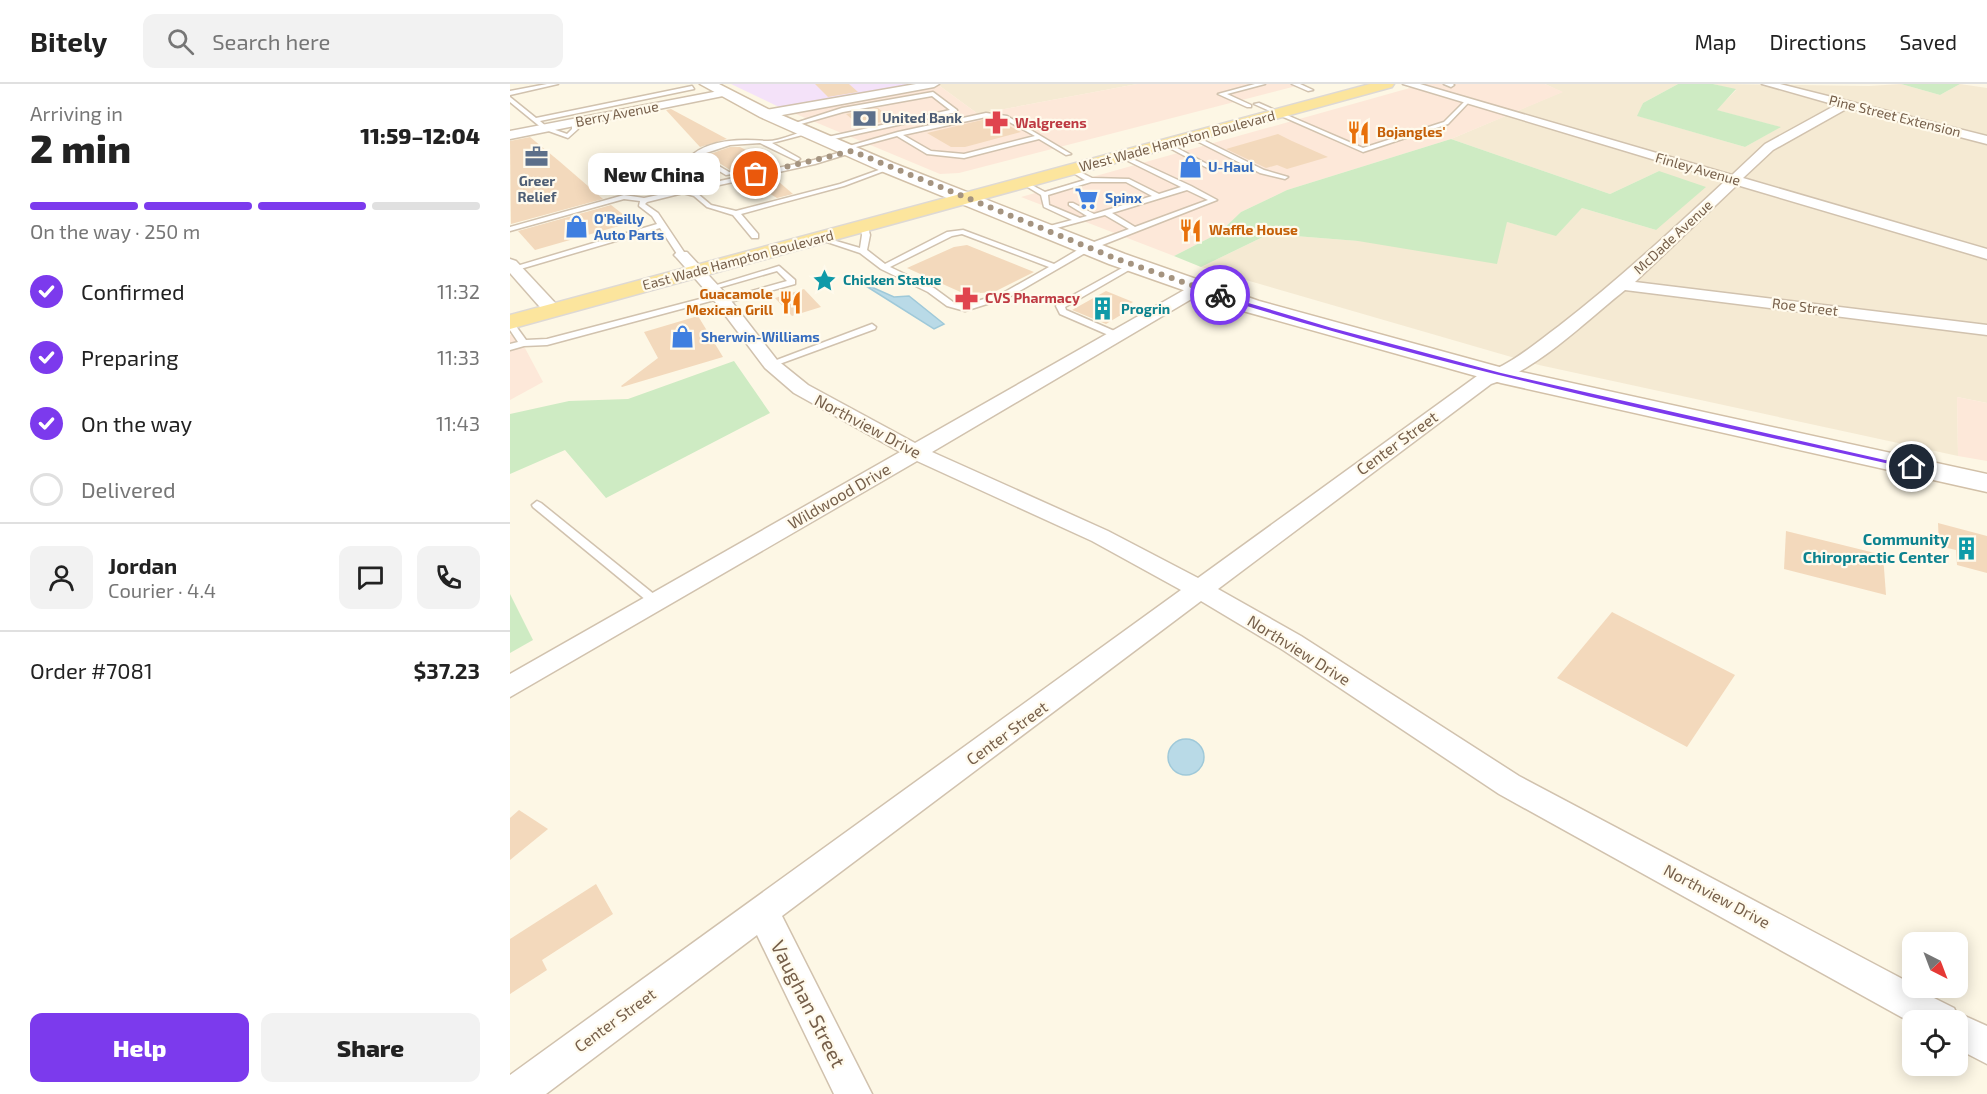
<!DOCTYPE html>
<meta charset="utf-8">
<style>
:root{--surface:#fff;--page:#f2f2f2;--text:#222;--muted:#767676;--line:#e0e0e0;--accent:#7c3aed}
body{margin:0;font-family:"Exo 2",sans-serif;background:var(--page);color:var(--text);height:100vh;display:flex;flex-direction:column;font-size:22px;white-space:nowrap}
*{box-sizing:border-box;margin:0}
p{font-size:20px;color:var(--muted)}
.icon{flex:none;width:33px;height:33px;fill:none;stroke:currentColor;stroke-width:2;stroke-linecap:round;stroke-linejoin:round}
.map{position:relative;flex:1;overflow:hidden}
.side{display:flex;flex-direction:column;background:var(--surface);width:510px}
.side>*{flex:none}
.needle{width:39px;rotate:138deg}
.buttons{position:absolute;left:1392px;top:848px;display:grid;gap:12px}
.buttons a{display:grid;place-items:center;width:66px;height:66px;border-radius:12px;background:var(--surface);box-shadow:0 3px 15px #0003;font-size:30px}
.pin{position:absolute;display:grid;place-items:center;width:51px;height:51px;color:#fff;margin:-26px;border:3px solid #fff;border-radius:50%;box-shadow:0 2px 6px #0007}
.courier{position:absolute;display:grid;place-items:center;width:60px;height:60px;margin:-30px;border:4px solid #7c3aed;border-radius:50%;background:#fff;color:#222;box-shadow:0 2px 8px #0007}
.bubble{position:absolute;height:42px;border-radius:12px;background:var(--surface);box-shadow:0 3px 15px #0003;font-size:20px;font-weight:800;line-height:42px;text-align:center}
.overview em{font-style:normal;font-weight:800}
.overview div{display:flex;flex-direction:column-reverse}
.overview{display:flex;align-items:center;justify-content:space-between;height:102px;padding:0 30px}
h1{font-size:39px;font-weight:800;line-height:45px}
.bar{display:grid;grid-template-columns:repeat(4,1fr);gap:9px 6px;align-content:center;height:72px;padding:0 30px}
.bar i{height:8px;border-radius:4px;background:var(--line)}
.bar .active{background:var(--accent)}
.bar p{grid-column:span 4}
.line{display:flex;align-items:center;gap:15px;padding:0 30px;border-top:2px solid var(--line)}
.line div{flex:1}
.round{display:grid;place-items:center;flex:none;width:63px;height:63px;border-radius:12px;background:var(--page)}
ol{padding:0 30px;list-style:none}
li{display:flex;align-items:center;gap:18px;height:66px}
li p{margin-inline-start:auto}
li .icon{padding:6px;border-radius:50%;background:var(--accent);color:#fff;stroke-width:4}
li:last-child{color:var(--muted)}
li i{width:33px;height:33px;border:3px solid var(--line);border-radius:50%}
.action{display:flex;gap:12px;margin-top:auto;padding:12px 30px}
.action a{flex:1;height:69px;border-radius:12px;background:var(--accent);color:#fff;font-size:24px;font-weight:800;line-height:69px;text-align:center}
.action a+a{background:var(--page);color:var(--text)}
header{display:flex;align-items:center;gap:36px;box-sizing:border-box;height:84px;padding:0 30px;background:var(--surface);border-bottom:2px solid var(--line)}
header strong{font-size:28px}
nav{display:flex;gap:33px;margin-inline-start:auto;font-size:21px}
.search{width:420px;height:54px;background:var(--page);display:flex;align-items:center;gap:15px;box-sizing:border-box;padding:0 21px;border-radius:12px;color:var(--muted);font-size:22px}
main{display:flex;flex:1;min-height:0}
.map>svg:first-child{display:block}
.residential{fill:#f5ead3}
.commercial{fill:#fde8d9}
.education{fill:#f4e2f9}
.green{fill:#ceebc3}
.water{fill:#b9dae7;stroke:#9fc9d9;stroke-width:1.5}
.building{fill:#f3d9bc}
.lines{fill:none;stroke-linecap:round;stroke-linejoin:round}
.lane-casing{stroke:#d1c2ae;stroke-width:3}
.street-casing{stroke:#d1c2ae;stroke-width:3}
.secondary-casing{stroke:#d2c0a8;stroke-width:3}
.primary-casing{stroke:#ded9d4;stroke-width:3}
.lane{fill:#fff;fill-rule:evenodd}
.street{fill:#fff;fill-rule:evenodd}
.secondary{fill:#fff;fill-rule:evenodd}
.primary{fill:#fce59d;fill-rule:evenodd}
.route{fill:#7c3aed}
.done{stroke:#a59480;stroke-width:6;stroke-dasharray:0 10.8}
.labels{text-anchor:middle;stroke-width:4.5;stroke-linejoin:round;paint-order:stroke}
.far-street-label{font-size:14px;fill:#765f4a;stroke:#fffaec}
.far-service-label{font-size:14px;font-weight:bold;fill:#4e5e75;stroke:#fffaec;text-anchor:start}
.far-health-label{font-size:14px;font-weight:bold;fill:#be3a42;stroke:#fffaec;text-anchor:start}
.far-food-label{font-size:14px;font-weight:bold;fill:#c56008;stroke:#fffaec;text-anchor:start}
.far-shop-label{font-size:14px;font-weight:bold;fill:#366cbe;stroke:#fffaec;text-anchor:start}
.far-culture-label{font-size:14px;font-weight:bold;fill:#0d838f;stroke:#fffaec;text-anchor:start}
.street-label{font-size:16px;fill:#765f4a;stroke:#fffaec}
.culture-label{font-size:16px;font-weight:bold;fill:#0d838f;stroke:#fffaec;text-anchor:end}
.near-street-label{font-size:20px;fill:#765f4a;stroke:#fffaec}
</style>
<header>
<strong>Bitely</strong>
<div class="search"><svg class="icon" aria-label="search" viewBox="0 0 24 24"><circle cx="10" cy="10" r="6"/><path d="M15 15l6 6"/></svg>Search here</div>
<nav><a>Map</a><a>Directions</a><a>Saved</a></nav>
</header>
<main>
<section class="side">
<div class="overview"><div><h1>2 min</h1><p>Arriving in</p></div><em>11:59–12:04</em></div>
<div class="bar"><i class="active"></i><i class="active"></i><i class="active"></i><i></i><p>On the way · 250 m</p></div>
<ol>
<li><svg class="icon" aria-label="check" viewBox="0 0 24 24"><path d="M5 12l5 5 9-10"/></svg>Confirmed<p>11:32</p></li>
<li><svg class="icon" aria-label="check" viewBox="0 0 24 24"><path d="M5 12l5 5 9-10"/></svg>Preparing<p>11:33</p></li>
<li><svg class="icon" aria-label="check" viewBox="0 0 24 24"><path d="M5 12l5 5 9-10"/></svg>On the way<p>11:43</p></li>
<li><i></i>Delivered</li>
</ol>
<div class="line" style="height:108px"><a class="round"><svg class="icon" aria-label="person" viewBox="0 0 24 24"><circle cx="12" cy="8" r="4"/><path d="M4 21q1-7 8-7t8 7"/></svg></a><div><b>Jordan</b><p>Courier · 4.4</p></div><a class="round"><svg class="icon" aria-label="chat" viewBox="0 0 24 24"><path d="M4 5h16v11H9l-5 4z"/></svg></a><a class="round"><svg class="icon" aria-label="phone" viewBox="0 0 24 24"><path d="M5 4h4l2 5-3 2q2 4 5 5l2-3 5 2v4C11 20 4 13 5 4z"/></svg></a></div>
<div class="line" style="height:78px"><div>Order #7081</div><b>$37.23</b></div>
<div class="action"><a>Help</a><a>Share</a></div>
</section>
<div class="map">
<svg width="1477" height="1010" viewBox="0 0 1477 1010">
<rect width="100%" height="100%" fill="#fdf7e5"/>
<g class="residential">
<path d="M427,0H627L468,30Z"/>
<path d="M1035,0H1168L1133,19L1128,32L1235,63L1270,43L1206,26L1226,6L1203,0L1359,2L1391,0L1430,11L1450,0L1477,4V319L1447,313L1448,372L1029,281L691,183L759,150L848,157L997,138L1046,151L1072,124L1146,146L1149,87L1100,110L941,55L1052,8Z"/>
</g>
<g class="commercial">
<path d="M402,0H427L468,30L627,0H794L449,89L430,90L269,23Z"/>
<path d="M914,0H1035L1053,8L941,55L777,106L731,128L709,149L664,172L511,113Z"/>
<path d="M7,249L33,298L0,316V251Z"/>
<path d="M1447,313L1477,319V377L1448,372Z"/>
</g>
<path class="education" d="M221,0H402L269,23Z"/>
<g class="green">
<path d="M1168,0H1203L1226,5L1207,26L1271,43L1235,63L1127,32L1133,19Z"/>
<path d="M1391,0H1450L1430,11Z"/>
<path d="M941,55L1100,110L1149,87L1196,103L1146,146L1072,124L1046,152L997,138L987,180L848,157L759,150L691,183L664,172L709,149L731,128L777,106Z"/>
<path d="M224,277L260,329L96,414L55,366L0,390V330L59,317L118,315Z"/>
<path d="M0,510L23,556L0,569Z"/>
</g>
<g class="water">
<path d="M348,197L384,213L399,212L434,240L424,245Z"/>
<circle cx="676" cy="673" r="18"/>
</g>
<g class="building">
<path d="M305,0H339L348,8L318,13Z"/>
<path d="M368,24L383,36L350,42L336,30Z"/>
<path d="M161,25L217,55L190,63L156,26Z"/>
<path d="M476,35L490,37L511,48L455,63H441L417,49Z"/>
<path d="M768,50L782,57L818,73L777,85L767,81L756,84L716,65Z"/>
<path d="M20,53L49,77L93,115L1,140L0,57Z"/>
<path d="M220,63H230L258,77L249,80L254,85L235,89L232,85L220,86L197,71Z"/>
<path d="M262,92L283,110L267,114L238,97Z"/>
<path d="M101,121L123,138L25,166L8,147Z"/>
<path d="M457,161L524,188L484,208L470,209L466,215L397,184L444,163Z"/>
<path d="M294,205L311,223L282,232L265,214Z"/>
<path d="M596,207L623,218L618,221L624,223L596,240L562,226Z"/>
<path d="M188,232L213,273L112,303L111,302L148,274L134,248Z"/>
<path d="M1428,439L1477,452V489L1447,481L1446,466L1429,462Z"/>
<path d="M1276,447L1373,471L1376,511L1274,485Z"/>
<path d="M1102,528L1225,591L1177,663L1047,594Z"/>
<path d="M9,726L38,745L0,776V734Z"/>
<path d="M86,800L103,830L32,876L37,886L0,910V855Z"/>
</g>
<g class="lines">
<defs>
<g id="lane">
<path d="M37,0H48L0,11V7Z"/>
<path d="M745,0H755L717,10L741,21V23H737L708,10Z"/>
<path d="M782,0H790L803,6L798,7Z"/>
<path d="M934,0H943L944,1L941,3Z"/>
<path d="M182,2L184,5L30,37L37,43L57,50L62,45V38H66L68,45L58,54L33,45L0,18V13L26,34Z"/>
<path d="M423,8L447,26V28L315,57L313,54L440,26L422,12L333,28L284,42L279,41L332,24Z"/>
<path d="M957,15L959,18L938,40L853,68L744,20L749,19L853,64L934,38Z"/>
<path d="M476,29L497,32L561,70L556,71L529,55L454,74L417,70L387,52L335,66L332,64L388,48ZM476,33L494,35L525,52L454,70L421,67L393,51Z"/>
<path d="M298,46L300,49L262,59L289,74L290,75L287,77L250,59L220,61L190,71L219,88L232,87L233,88L216,91L182,71C202,55 232,55 256,57C268,58 286,49 298,46Z"/>
<path d="M681,52H685L754,86L778,93L775,95L750,89L681,54Z"/>
<path d="M654,59H658L708,86L703,87L654,61Z"/>
<path d="M342,65L345,67L344,68L305,80L182,107L188,110L201,121L226,127L330,100L377,83L382,84L334,102L231,130L248,150V154H242L223,131L197,123L184,112L173,109L137,118L135,120L148,129L176,171L175,173H169L150,144L7,186L0,184L147,140L142,132L129,122L130,117L114,115L0,147V143L114,111L134,114L167,107L151,94L150,93L153,91L174,105L304,76Z"/>
<path d="M612,70L681,102L707,116L582,165L499,213L455,227L437,222L418,208L371,185L350,169L305,154L309,152L350,164L352,151L350,142L357,140L360,151L357,166L375,180L437,148L453,146L544,180L576,161L619,145L595,131L532,148V144L562,136L534,123L531,111L511,99L516,98L535,108L575,96L560,87L559,86L562,84L582,94L619,95L649,110L671,103L610,73V71ZM581,98H616L642,112L584,130L563,119H559V121L577,132L570,134L539,121L538,111ZM677,106L698,116L625,143L602,129ZM452,150L539,183L493,209L455,221L443,218L424,204L380,183L442,152Z"/>
<path d="M623,178H626V182L555,223L556,226L609,249V253H603L550,230L546,222L547,220Z"/>
<path d="M269,182L285,196V200L213,220H210V216L277,197L267,187L201,206L197,204Z"/>
<path d="M209,210H212V214L37,261L14,262L0,266V260L8,258L0,246V237L3,238L16,256L37,255Z"/>
<path d="M362,240L366,243L365,245L264,282H258L256,280Z"/>
<path d="M27,417L31,419L150,515L152,518L150,521H142L23,423L22,421Z"/>
</g>
<g id="street">
<path d="M406,0H429L424,3L256,34L250,30L256,26Z"/>
<path d="M893,0H910L1222,91L1255,60L1326,21L1252,0H1270L1477,52V60L1338,24L1263,66L1233,94L1477,165V175L1227,101L1125,198L1477,241V251L1115,206C1077,236 1026,287 981,300L708,505L791,552L1009,692L1402,900V903L1444,924L1446,928L1477,942V980L1448,965V936H1402V939L989,710L773,566L691,517L272,832L362,1010H324L247,851L36,1010H0V991L671,506L582,457L407,377L0,613V590L390,368L284,309L255,284L203,215L167,174L164,171L167,168H177L215,209L267,276L298,301L405,359L683,201H695L697,204L695,207L422,368L598,447L688,494L967,292C999,283 1023,261 1049,242C1107,197 1161,147 1215,97Z"/>
<path d="M214,6L220,9L218,11L0,55V47Z"/>
<path d="M0,175L6,177L48,222L50,226L48,230H36L0,189Z"/>
</g>
<path id="secondary" d="M190,0H209L262,27L383,79L615,170L749,217L993,284L1477,390V408L991,299L733,227L599,180L371,87L250,33Z"/>
<path id="primary" d="M860,0H884L882,3L0,245V231Z"/>
</defs>
<use href="#lane" class="lane-casing"/>
<use href="#street" class="street-casing"/>
<use href="#secondary" class="secondary-casing"/>
<use href="#primary" class="primary-casing"/>
<use href="#lane" class="lane"/>
<use href="#street" class="street"/>
<use href="#secondary" class="secondary"/>
<use href="#primary" class="primary"/>
</g>
<path class="route" d="M708,210L822,244L991,289L1406,383L1402,385C1169,333 936,285 708,213Z"/>
<g class="lines">
<path class="done" d="M246,90L342,67L607,175L710,211"/>
</g>
<defs>
<symbol id="bank-bare" viewBox="-9 -9 18 18"><path d="M-6-4H6V4H-6ZM0-2.3a2.3 2.3 0 1 0 0 4.6a2.3 2.3 0 1 0 0-4.6Z" fill="#5c6f8a" stroke="#fffaec" stroke-width="2.5" paint-order="stroke"/></symbol>
<symbol id="pharmacy-bare" viewBox="-9 -9 18 18"><path d="M-2-6h4v4h4v4h-4v4h-4v-4h-4v-4h4Z" fill="#e0444e" stroke="#fffaec" stroke-width="2.5" paint-order="stroke"/></symbol>
<symbol id="restaurant-bare" viewBox="-9 -9 18 18"><path d="M-5-6h1v4h1v-4h1v4h1v-4h1v5L-1.5 .5V6h-2V.5L-5-1ZM5-6V6H3V1.5H1.5Q1.5-4 5-6Z" fill="#e8710a" stroke="#fffaec" stroke-width="2.5" paint-order="stroke"/></symbol>
<symbol id="office-bare" viewBox="-9 -9 18 18"><path d="M-6-3h4V-5.5h4V-3h4V5H-6ZM-1-4.5V-3h2v-1.5ZM-6 0V1H6V0Z" fill="#5c6f8a" stroke="#fffaec" stroke-width="2.5" paint-order="stroke"/></symbol>
<symbol id="shop-bare" viewBox="-9 -9 18 18"><path d="M-5-2.5h2.3a2.7 3.5 0 0 1 5.4 0H5L5.5 6h-11ZM-1.5-2.5h3a1.5 2.3 0 0 0-3 0Z" fill="#3f7fe0" stroke="#fffaec" stroke-width="2.5" paint-order="stroke"/></symbol>
<symbol id="supermarket-bare" viewBox="-9 -9 18 18"><path d="M-6-5.5h2.5l.6 2H6L4.5 2H-2.5L-4.4-4H-6ZM-1.5 3.2a1.3 1.3 0 1 0 .1 0ZM3 3.2a1.3 1.3 0 1 0 .1 0Z" fill="#3f7fe0" stroke="#fffaec" stroke-width="2.5" paint-order="stroke"/></symbol>
<symbol id="sight-bare" viewBox="-9 -9 18 18"><path d="M0-6L1.8-2.2L6-1.7L2.9 1.2L3.7 5.4L0 3.3L-3.7 5.4L-2.9 1.2L-6-1.7L-1.8-2.2Z" fill="#0f9aa8" stroke="#fffaec" stroke-width="2.5" paint-order="stroke"/></symbol>
<symbol id="building-bare" viewBox="-9 -9 18 18"><path d="M-4-6H4V6H1V3H-1V6H-4ZM-2.5-4.3h1.7v1.8h-1.7ZM.8-4.3h1.7v1.8H.8ZM-2.5-1h1.7V.8h-1.7ZM.8-1h1.7V.8H.8Z" fill="#0f9aa8" stroke="#fffaec" stroke-width="2.5" paint-order="stroke"/></symbol>
</defs>
<g fill-rule="evenodd">
<use href="#bank-bare" x="338" y="18" width="33" height="33"/>
<use href="#pharmacy-bare" x="470" y="22" width="33" height="33"/>
<use href="#restaurant-bare" x="832" y="32" width="33" height="33"/>
<use href="#office-bare" x="10" y="56" width="33" height="33"/>
<use href="#shop-bare" x="664" y="66" width="33" height="33"/>
<use href="#supermarket-bare" x="560" y="98" width="33" height="33"/>
<use href="#shop-bare" x="50" y="126" width="33" height="33"/>
<use href="#restaurant-bare" x="664" y="130" width="33" height="33"/>
<use href="#sight-bare" x="298" y="180" width="33" height="33"/>
<use href="#pharmacy-bare" x="440" y="198" width="33" height="33"/>
<use href="#restaurant-bare" x="264" y="202" width="33" height="33"/>
<use href="#building-bare" x="576" y="208" width="33" height="33"/>
<use href="#shop-bare" x="156" y="236" width="33" height="33"/>
<use href="#building-bare" x="1440" y="448" width="33" height="33"/>
</g>
<g class="labels">
<g class="far-street-label">
<text transform="translate(107 30) rotate(-11)" y="5">Berry Avenue</text>
<text transform="translate(1385 32) rotate(14)" y="5">Pine Street Extension</text>
<text transform="translate(667 57) rotate(-15)" y="5">West Wade Hampton Boulevard</text>
<text transform="translate(1188 85) rotate(16)" y="5">Finley Avenue</text>
<text transform="translate(1163 153) rotate(-43)" y="5">McDade Avenue</text>
<text transform="translate(228 176) rotate(-15)" y="5">East Wade Hampton Boulevard</text>
<text transform="translate(1295 223) rotate(7)" y="5">Roe Street</text>
</g>
<g class="far-service-label">
<text x="372" y="39">United Bank</text>
<text x="27" y="102" text-anchor="middle">Greer<tspan x="27" dy="16">Relief</tspan></text>
</g>
<g class="far-health-label">
<text x="505" y="44">Walgreens</text>
<text x="475" y="219">CVS Pharmacy</text>
</g>
<g class="far-food-label">
<text x="867" y="53">Bojangles'</text>
<text x="699" y="151">Waffle House</text>
<text x="263" y="215" text-anchor="end">Guacamole<tspan x="263" dy="16">Mexican Grill</tspan></text>
</g>
<g class="far-shop-label">
<text x="698" y="88">U-Haul</text>
<text x="595" y="119">Spinx</text>
<text x="84" y="140">O'Reilly<tspan x="84" dy="16">Auto Parts</tspan></text>
<text x="191" y="258">Sherwin-Williams</text>
</g>
<g class="far-culture-label">
<text x="333" y="201">Chicken Statue</text>
<text x="611" y="230">Progrin</text>
</g>
<g class="street-label">
<text transform="translate(358 342) rotate(28)" y="6">Northview Drive</text>
<text transform="translate(887 359) rotate(-36)" y="6">Center Street</text>
<text transform="translate(329 412) rotate(-30)" y="6">Wildwood Drive</text>
<text transform="translate(789 566) rotate(32)" y="6">Northview Drive</text>
<text transform="translate(497 649) rotate(-36)" y="6">Center Street</text>
<text transform="translate(1207 812) rotate(28)" y="6">Northview Drive</text>
<text transform="translate(105 936) rotate(-36)" y="6">Center Street</text>
</g>
<g class="culture-label">
<text x="1439" y="461">Community<tspan x="1439" dy="18">Chiropractic Center</tspan></text>
</g>
<g class="near-street-label">
<text transform="translate(298 920) rotate(63)" y="7">Vaughan Street</text>
</g>
</g>
</svg>
<div class="buttons">
<a><svg class="needle" viewBox="-14 -14 28 28"><path d="M0-13l5 13h-10z" fill="#e53935"/><path d="M0 13l5-13h-10z" fill="#767676"/></svg></a>
<a><svg class="icon" aria-label="locate" viewBox="0 0 24 24"><circle cx="12" cy="12" r="6"/><path d="M12 2v4M12 18v4M2 12h4M18 12h4"/></svg></a>
</div>
<div class="pin" style="left:246px;top:90px;background:#ea580c"><svg class="icon" aria-label="bag" viewBox="0 0 24 24"><path d="M5 8h14l-1 12H6zM9 8a3 3 0 0 1 6 0"/></svg></div>
<div class="pin" style="left:1402px;top:383px;background:#1f2937"><svg class="icon" aria-label="home" viewBox="0 0 24 24"><path d="M3 11l9-7 9 7M6 9v11h12V9"/></svg></div>
<div class="courier" style="left:710px;top:211px"><svg class="icon" aria-label="bike" viewBox="0 0 24 24"><circle cx="6" cy="16" r="4"/><circle cx="18" cy="16" r="4"/><path d="M6 16l4-8h5l3 8M10 8l3 8H6M13 5h3"/></svg></div>
<div class="bubble" style="left:78px;top:69px;width:132px">New China</div>
</div>
</main>
